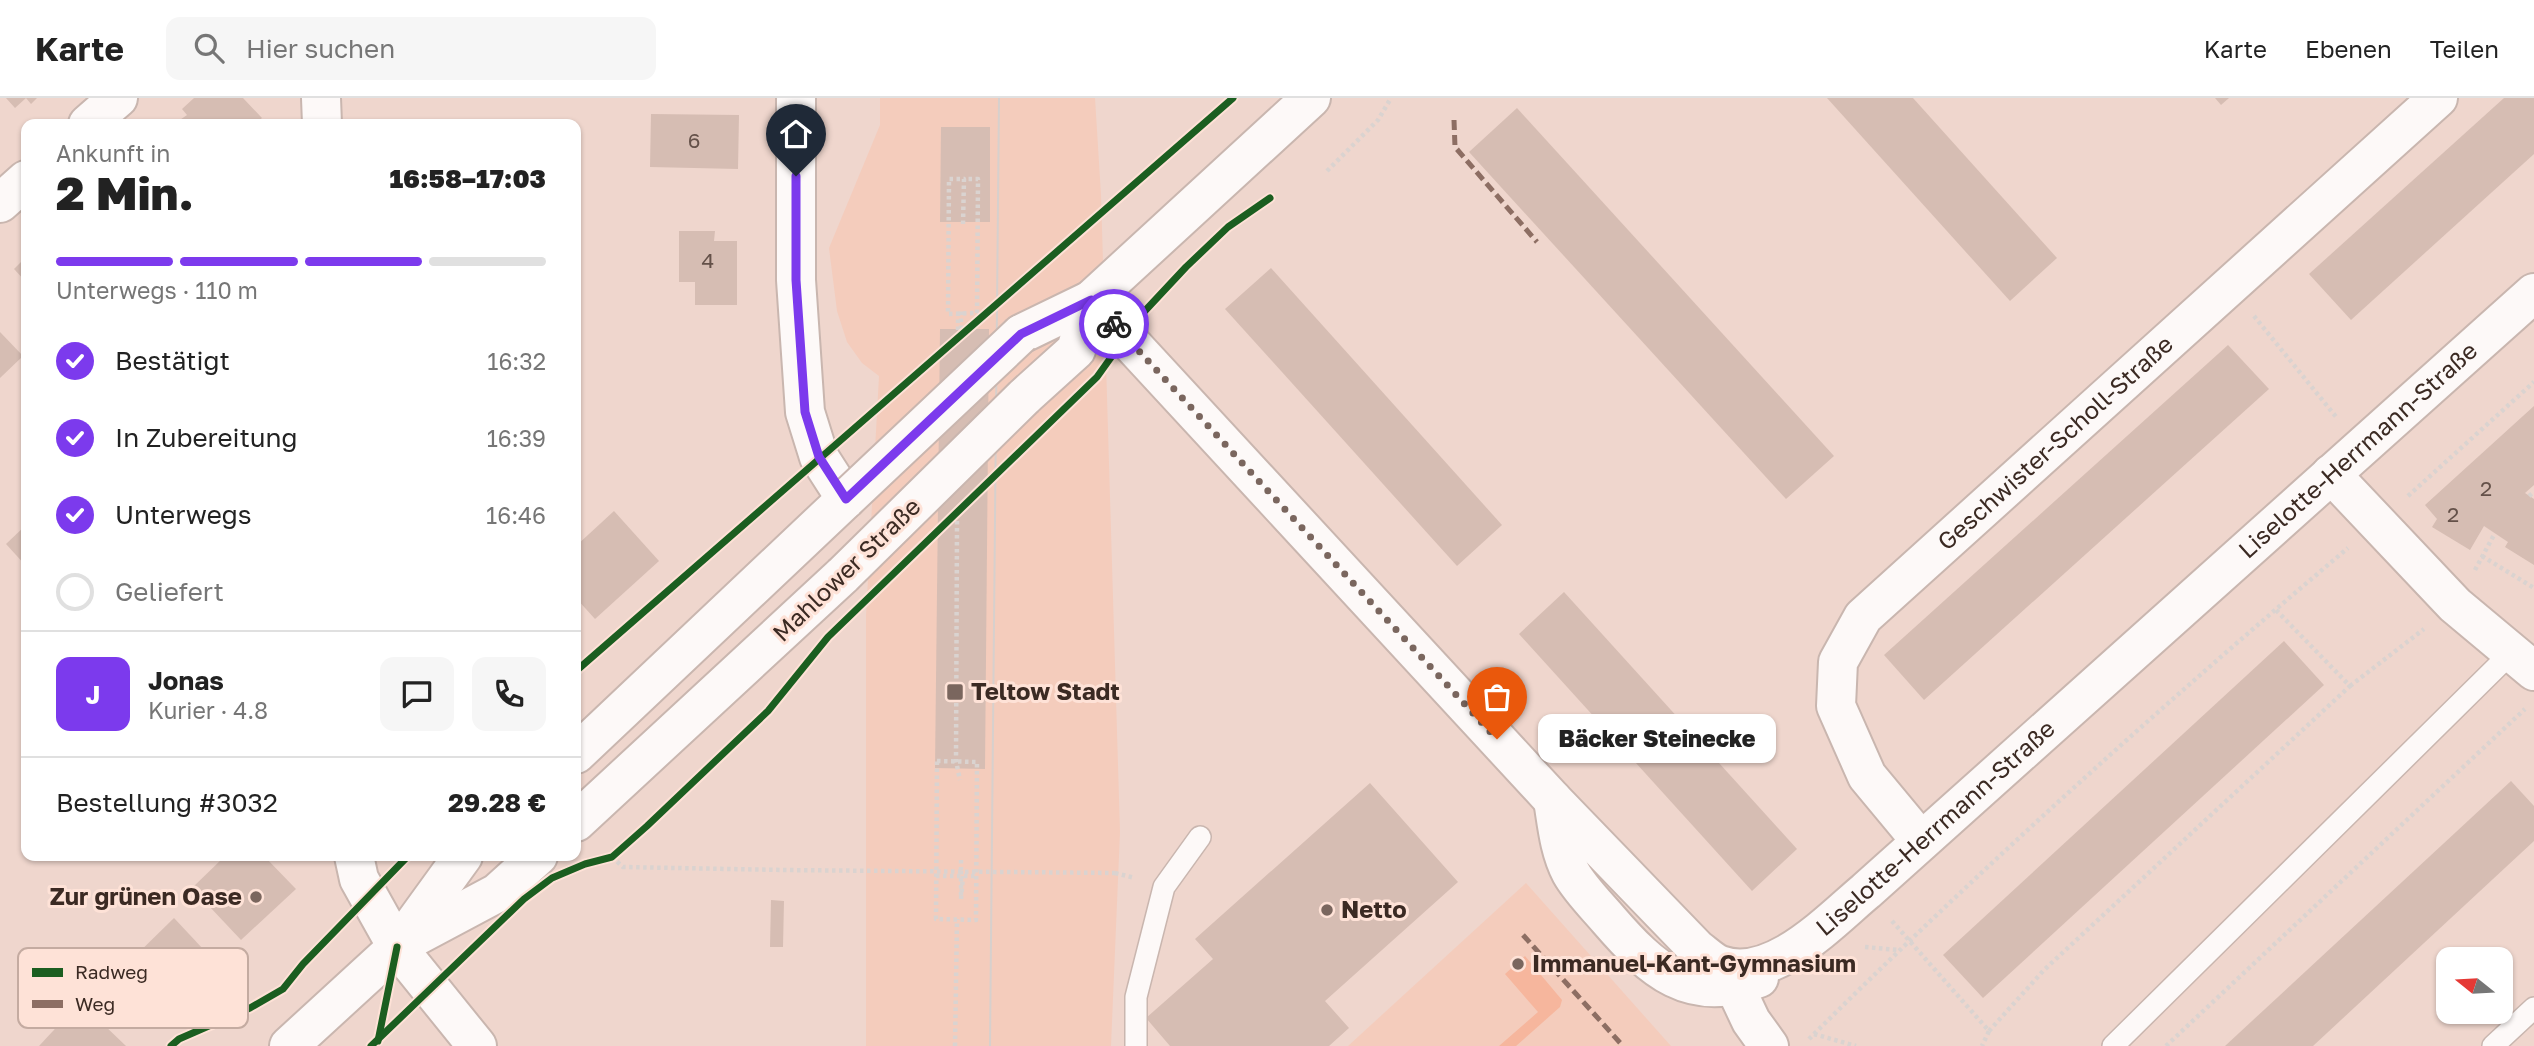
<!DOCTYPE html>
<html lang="de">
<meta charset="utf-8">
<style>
:root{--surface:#fff;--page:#f6f6f6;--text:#222;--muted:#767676;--line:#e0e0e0;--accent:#7c3aed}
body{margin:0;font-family:"Golos Text",sans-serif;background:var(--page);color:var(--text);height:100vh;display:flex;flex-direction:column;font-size:26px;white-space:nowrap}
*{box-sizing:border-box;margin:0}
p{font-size:23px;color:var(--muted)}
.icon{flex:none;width:38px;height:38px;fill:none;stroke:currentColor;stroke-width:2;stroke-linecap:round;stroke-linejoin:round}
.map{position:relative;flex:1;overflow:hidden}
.drawer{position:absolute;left:21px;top:21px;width:560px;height:742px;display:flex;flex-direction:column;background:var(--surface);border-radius:14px;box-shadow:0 2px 5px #0004}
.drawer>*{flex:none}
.needle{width:46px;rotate:288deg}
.fabs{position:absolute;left:2436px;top:849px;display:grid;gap:14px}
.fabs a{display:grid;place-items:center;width:77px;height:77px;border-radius:14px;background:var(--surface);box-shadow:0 2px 5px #0004;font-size:35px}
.pin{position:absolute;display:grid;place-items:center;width:60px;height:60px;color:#fff;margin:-72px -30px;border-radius:50% 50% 50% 0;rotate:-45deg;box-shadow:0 0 7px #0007}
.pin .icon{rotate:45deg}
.courier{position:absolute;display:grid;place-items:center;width:70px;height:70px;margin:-35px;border:5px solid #7c3aed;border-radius:50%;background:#fff;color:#222;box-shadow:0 2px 9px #0007}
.bubble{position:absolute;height:49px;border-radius:14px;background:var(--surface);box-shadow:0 2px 5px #0004;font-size:23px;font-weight:800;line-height:49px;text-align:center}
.headline em{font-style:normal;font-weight:800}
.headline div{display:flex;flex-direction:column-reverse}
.headline{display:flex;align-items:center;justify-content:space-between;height:119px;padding:0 35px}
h1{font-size:46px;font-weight:800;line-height:52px}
.bar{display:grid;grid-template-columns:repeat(4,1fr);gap:10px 7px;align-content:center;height:84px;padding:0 35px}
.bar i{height:9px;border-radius:5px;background:var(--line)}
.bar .active{background:var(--accent)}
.bar p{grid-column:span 4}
.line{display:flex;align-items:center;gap:18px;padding:0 35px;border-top:2px solid var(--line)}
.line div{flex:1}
.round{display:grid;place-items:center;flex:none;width:74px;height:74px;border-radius:14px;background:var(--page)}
ol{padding:0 35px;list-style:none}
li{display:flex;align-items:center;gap:21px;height:77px}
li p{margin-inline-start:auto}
li .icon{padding:7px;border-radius:50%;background:var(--accent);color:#fff;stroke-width:4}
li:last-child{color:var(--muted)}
li i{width:38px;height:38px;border:4px solid var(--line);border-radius:50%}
header{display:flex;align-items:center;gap:42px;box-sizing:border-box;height:98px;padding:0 35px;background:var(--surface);border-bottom:2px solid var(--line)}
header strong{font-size:33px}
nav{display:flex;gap:38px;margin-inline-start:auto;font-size:24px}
.search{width:490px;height:63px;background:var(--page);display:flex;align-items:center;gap:18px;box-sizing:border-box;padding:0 24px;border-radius:14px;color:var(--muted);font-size:26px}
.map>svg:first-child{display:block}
.built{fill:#f4ccbc}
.green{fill:#f6b69d}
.building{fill:#d6bdb3}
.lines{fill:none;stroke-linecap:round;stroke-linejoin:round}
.lane-casing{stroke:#c9b6af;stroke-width:24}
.street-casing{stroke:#c9b6af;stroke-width:42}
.secondary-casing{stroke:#c9b6af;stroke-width:42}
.path{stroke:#dad3d0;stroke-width:4.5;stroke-dasharray:3.5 3.5;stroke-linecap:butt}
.lane{stroke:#fdf9f8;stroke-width:21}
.street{stroke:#fdf9f8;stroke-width:38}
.secondary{stroke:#fdf9f8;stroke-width:38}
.tram{stroke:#d7d0cd;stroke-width:2}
.secondary-bridge-casing{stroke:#c9b6af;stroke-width:42;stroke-linecap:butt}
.path-bridge{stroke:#dad3d0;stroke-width:4.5;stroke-dasharray:3.5 3.5;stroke-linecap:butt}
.secondary-bridge{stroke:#fdf9f8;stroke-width:38}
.quiet{stroke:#8d6e63;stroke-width:5;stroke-dasharray:10 5;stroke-linecap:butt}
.cycleway-casing{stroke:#fee2d7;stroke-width:11}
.cycleway{stroke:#1b5e20;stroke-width:7}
.done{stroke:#7a665e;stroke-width:7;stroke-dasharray:0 12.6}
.route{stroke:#7c3aed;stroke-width:9}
.poi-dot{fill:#7a665e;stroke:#fee2d7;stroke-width:2.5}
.labels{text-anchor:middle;stroke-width:6;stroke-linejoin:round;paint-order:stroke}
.number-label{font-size:21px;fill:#645149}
.street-label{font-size:24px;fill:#3b2a23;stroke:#fee2d7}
.poi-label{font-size:24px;font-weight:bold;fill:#3b2a23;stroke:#fee2d7;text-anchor:start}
.key{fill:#fee2d7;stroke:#c4aba1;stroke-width:2}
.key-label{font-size:19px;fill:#3b2a23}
</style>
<header>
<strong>Karte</strong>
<div class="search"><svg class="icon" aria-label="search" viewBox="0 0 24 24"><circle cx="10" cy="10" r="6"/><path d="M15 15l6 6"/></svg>Hier suchen</div>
<nav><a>Karte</a><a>Ebenen</a><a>Teilen</a></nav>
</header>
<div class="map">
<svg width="2534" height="948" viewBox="0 0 2534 948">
<rect width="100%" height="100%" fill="#efd6cd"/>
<g class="built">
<path d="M880,0H1095L1101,97L1120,734L1111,948H866V518L879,278L862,265L847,244L837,213L829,150L880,27Z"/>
<path d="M1526,785L1671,948H1348Z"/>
</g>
<path class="green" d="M1525,858L1562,902L1560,909L1516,948H1499L1538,914L1505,876Z"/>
<g class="building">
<path d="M6,0H37L31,6L26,0L15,10Z"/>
<path d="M194,0H243L262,20L255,26H174L187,17L182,11Z"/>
<path d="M1827,0H1913L2057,160L2010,203Z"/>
<path d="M2215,0H2229L2221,7Z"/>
<path d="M2504,0H2534V56L2351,222L2309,176Z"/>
<path d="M1517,10L1834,358L1786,401L1469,54Z"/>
<path d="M651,16L739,17L738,71L650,69Z"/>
<path d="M941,29H990V124H940Z"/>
<path d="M679,133H715L714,143H737V207H695V184H679Z"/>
<path d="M26,159V184L14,171Z"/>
<path d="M1271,170L1502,427L1457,468L1225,211Z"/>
<path d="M940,231H989L985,671L935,670Z"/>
<path d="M0,234L23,258L0,280Z"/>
<path d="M2228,247L2269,291L1924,602L1884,557Z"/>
<path d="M2534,308V387L2525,395L2534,401V467L2505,449L2508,444L2484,428L2470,452L2432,429L2437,421L2425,407Z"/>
<path d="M614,413L659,463L595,521L576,500V448Z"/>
<path d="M26,427V468L6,446Z"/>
<path d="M1564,494L1797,751L1752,793L1519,536Z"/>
<path d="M2284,543L2324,587L1983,900L1943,857Z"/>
<path d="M2511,683L2534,708V743L2313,948H2225Z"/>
<path d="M1370,685L1458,784L1325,903L1349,930L1329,948H1170L1146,920L1213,861L1195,841Z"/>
<path d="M225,758H264L296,791L241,842L192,790Z"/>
<path d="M771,802L784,803L783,849H770Z"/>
<path d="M174,820L218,867L170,914L125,868Z"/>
<path d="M80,904L126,948H39Z"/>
</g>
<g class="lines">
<defs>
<g id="lane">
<path d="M1136,948V899L1164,789L1200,739"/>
<path d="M2113,948L2510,556"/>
<path d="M2493,948L2534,910"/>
</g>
<g id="street">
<path d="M321,0L322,26"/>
<path d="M796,0V182L805,314L819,359L846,401"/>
<path d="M88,26L118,0"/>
<path d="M0,105L26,82"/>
<path id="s1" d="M1091,202L1553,702L1697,851C1704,856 1712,864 1720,867C1772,886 1830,823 1866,793L2534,195"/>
<path d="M2331,376L2455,507L2534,573"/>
<path d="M1553,702C1557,726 1559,752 1571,775C1580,791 1596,807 1608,821C1652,872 1690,907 1759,880"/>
<path id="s2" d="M1921,743L1867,678L1836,608L1838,564L1863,519L2438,0"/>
<path d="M354,758L359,781L397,849"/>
<path d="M1735,889L1751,923L1769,948"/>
</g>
<g id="secondary">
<path d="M1021,236L1091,202L1311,0"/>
<path d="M1024,299L1076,252L1091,202"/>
<path d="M576,656L846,401"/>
<path d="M576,724L843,477"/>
<path d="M405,844L497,795L538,758"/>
<path d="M397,849L477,948"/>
<path d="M289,948L397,849L463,758"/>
</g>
</defs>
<use href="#lane" class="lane-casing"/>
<use href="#street" class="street-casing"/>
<use href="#secondary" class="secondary-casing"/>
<g class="path">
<path d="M1327,73L1378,22L1391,0"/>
<path d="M963,126L964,81H949L948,216L977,215L978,81H964"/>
<path d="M2254,218L2337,320"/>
<path d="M961,238V211"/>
<path d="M958,239V216"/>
<path d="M2408,398L2534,284"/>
<path d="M2529,398L2534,394"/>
<path d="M957,423L956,663L960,682"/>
<path d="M2482,458L2534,490"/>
<path d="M2475,472L2495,435"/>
<path d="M2350,588L2424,531"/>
<path d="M937,663L977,664L976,822L936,821Z"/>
<path d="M612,759L623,769L783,772"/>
<path d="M961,762V773"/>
<path d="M1115,775L1135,780"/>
<path d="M936,778H976"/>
<path d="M961,801L963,778"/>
<path d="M1892,823L1989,933L1982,948"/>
<path d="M1865,849L1898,852"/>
<path d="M1989,933L2044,872L2350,588L2275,511"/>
<path d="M1814,936L1856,948"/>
<path d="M1809,941C1981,770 2163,606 2348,450"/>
<path d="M955,948L957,821"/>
<path d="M2166,948L2525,611"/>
</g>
<use href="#lane" class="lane"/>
<use href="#street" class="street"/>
<use href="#secondary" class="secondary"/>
<path class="tram" d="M990,948L999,0"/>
<defs>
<g id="secondary-bridge">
<path d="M846,401L1021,236"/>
<path d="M843,477L1024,299"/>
</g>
</defs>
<use href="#secondary-bridge" class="secondary-bridge-casing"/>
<g class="path-bridge">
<path d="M783,772L1115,775"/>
<path d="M961,773V801"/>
</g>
<use href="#secondary-bridge" class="secondary-bridge"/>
<g class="quiet">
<path d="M1454,22L1455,49L1537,144"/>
<path d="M1523,837L1623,948"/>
</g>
<defs>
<g id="cycleway">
<path d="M576,573L1233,0"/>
<path d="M378,943L397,849"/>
<path d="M171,948L179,941L250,910L283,891L303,866L408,758"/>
<path d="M371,948L524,801L552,780L585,766L612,759L647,728L768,613L828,539L1097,279L1142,216L1186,169L1228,129L1270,100"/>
</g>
</defs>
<use href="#cycleway" class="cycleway-casing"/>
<use href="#cycleway" class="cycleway"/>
</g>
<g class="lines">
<path class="done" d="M1114,226L1497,641"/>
<path class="route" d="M796,78V182L805,314L819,359L846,401L1021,236L1091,202L1114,226"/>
</g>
<g class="poi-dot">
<rect x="946" y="585" width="18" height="18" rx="3.5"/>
<circle cx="256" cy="799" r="7"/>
<circle cx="1327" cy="812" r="7"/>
<circle cx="1518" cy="866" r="7"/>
</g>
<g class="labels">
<g class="number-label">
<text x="694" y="50">6</text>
<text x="708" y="170">4</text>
<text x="2486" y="398">2</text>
<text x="2453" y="424">2</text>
</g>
<g class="street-label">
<text dy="8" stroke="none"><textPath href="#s2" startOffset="516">Geschwister-Scholl-Straße</textPath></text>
<text dy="8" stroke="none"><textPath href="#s1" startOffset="1748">Liselotte-Herrmann-Straße</textPath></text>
<text transform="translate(847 472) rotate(-44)" y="8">Mahlower Straße</text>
<text dy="8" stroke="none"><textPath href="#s1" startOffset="1181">Liselotte-Herrmann-Straße</textPath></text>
</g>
<g class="poi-label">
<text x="971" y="602">Teltow Stadt</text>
<text x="242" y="807" text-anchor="end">Zur grünen Oase</text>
<text x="1341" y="820">Netto</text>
<text x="1532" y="874">Immanuel-Kant-Gymnasium</text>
</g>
</g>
<rect x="18" y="850" width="230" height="80" rx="10" class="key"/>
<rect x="32" y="870" width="31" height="9" fill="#1b5e20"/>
<rect x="32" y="902" width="31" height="8" fill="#8d6e63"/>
<g class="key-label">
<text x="75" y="881">Radweg</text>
<text x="75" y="913">Weg</text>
</g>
</svg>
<div class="fabs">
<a><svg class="needle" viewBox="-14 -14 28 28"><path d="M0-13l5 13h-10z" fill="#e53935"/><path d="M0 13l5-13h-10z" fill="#767676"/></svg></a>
</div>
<div class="pin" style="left:1497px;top:641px;background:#ea580c"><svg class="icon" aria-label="bag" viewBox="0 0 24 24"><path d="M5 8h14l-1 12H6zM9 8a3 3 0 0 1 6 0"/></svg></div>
<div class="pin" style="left:796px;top:78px;background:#1f2937"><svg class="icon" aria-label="home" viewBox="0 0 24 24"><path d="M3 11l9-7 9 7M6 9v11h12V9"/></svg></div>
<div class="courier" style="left:1114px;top:226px"><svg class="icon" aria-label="bike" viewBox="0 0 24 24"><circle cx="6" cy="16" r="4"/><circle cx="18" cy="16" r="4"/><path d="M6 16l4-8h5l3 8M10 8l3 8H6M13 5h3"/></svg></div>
<div class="bubble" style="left:1538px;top:616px;width:238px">Bäcker Steinecke</div>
<section class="drawer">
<div class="headline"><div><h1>2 Min.</h1><p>Ankunft in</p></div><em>16:58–17:03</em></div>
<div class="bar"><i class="active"></i><i class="active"></i><i class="active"></i><i></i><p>Unterwegs · 110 m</p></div>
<ol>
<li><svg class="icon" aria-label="check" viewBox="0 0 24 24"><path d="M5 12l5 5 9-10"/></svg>Bestätigt<p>16:32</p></li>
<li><svg class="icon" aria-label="check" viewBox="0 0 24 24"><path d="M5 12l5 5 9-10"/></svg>In Zubereitung<p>16:39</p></li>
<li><svg class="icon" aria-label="check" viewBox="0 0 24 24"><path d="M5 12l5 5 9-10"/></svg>Unterwegs<p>16:46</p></li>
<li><i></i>Geliefert</li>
</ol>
<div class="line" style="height:126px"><b class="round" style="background:var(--accent);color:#fff">J</b><div><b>Jonas</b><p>Kurier · 4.8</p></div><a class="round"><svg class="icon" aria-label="chat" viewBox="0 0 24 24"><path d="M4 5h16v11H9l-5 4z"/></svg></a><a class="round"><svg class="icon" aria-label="phone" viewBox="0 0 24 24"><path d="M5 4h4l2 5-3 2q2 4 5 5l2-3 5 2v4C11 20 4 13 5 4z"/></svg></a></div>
<div class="line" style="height:91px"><div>Bestellung #3032</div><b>29.28 €</b></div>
</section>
</div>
